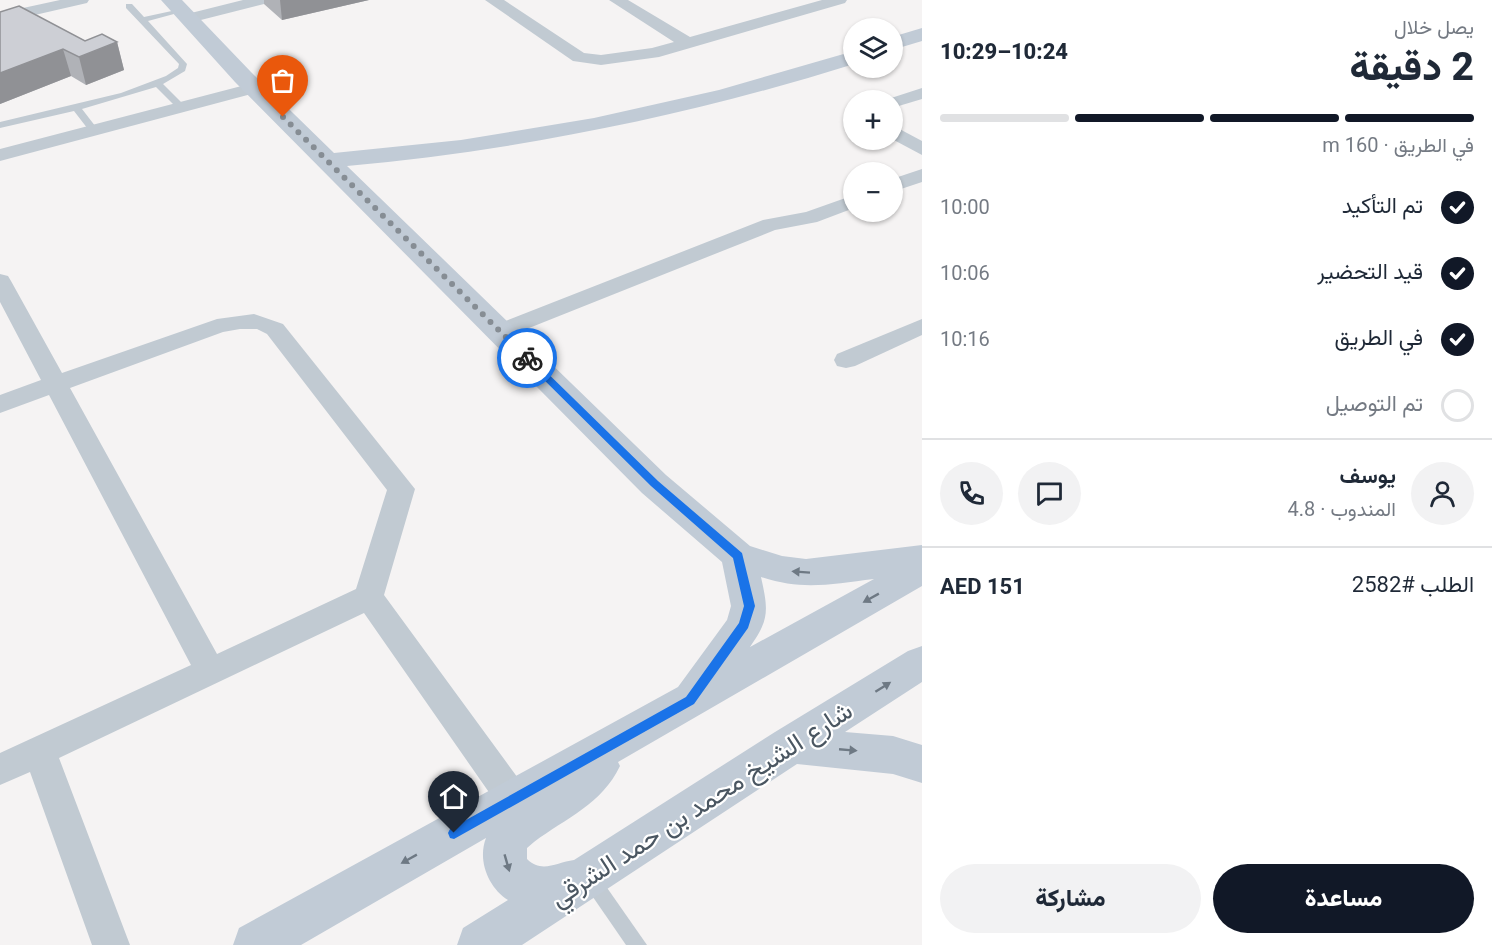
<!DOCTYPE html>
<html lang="ar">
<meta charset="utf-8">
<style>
:root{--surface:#fff;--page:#f2f2f3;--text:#1f2937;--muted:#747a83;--line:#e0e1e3;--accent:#111827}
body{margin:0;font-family:Roboto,Vazirmatn,sans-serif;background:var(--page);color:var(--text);direction:rtl;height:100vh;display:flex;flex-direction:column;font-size:22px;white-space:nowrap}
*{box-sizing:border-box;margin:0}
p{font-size:20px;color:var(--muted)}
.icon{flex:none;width:33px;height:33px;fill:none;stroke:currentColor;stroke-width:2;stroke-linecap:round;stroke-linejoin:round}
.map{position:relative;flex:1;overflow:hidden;direction:ltr}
.side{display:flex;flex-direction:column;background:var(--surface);width:570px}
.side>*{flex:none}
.fabs{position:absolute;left:843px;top:18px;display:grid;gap:12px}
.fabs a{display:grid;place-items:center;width:60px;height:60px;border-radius:50%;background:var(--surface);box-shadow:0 2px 4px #0004;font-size:30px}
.pin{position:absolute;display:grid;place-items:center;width:51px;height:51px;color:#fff;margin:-62px -26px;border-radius:50% 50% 50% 0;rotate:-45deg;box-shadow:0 0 6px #0007}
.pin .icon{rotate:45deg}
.courier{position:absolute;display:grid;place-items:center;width:60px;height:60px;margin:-30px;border:4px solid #1a73e8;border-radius:50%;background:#fff;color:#222;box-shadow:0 2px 8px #0007}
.head em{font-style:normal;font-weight:800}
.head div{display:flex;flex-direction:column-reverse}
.head{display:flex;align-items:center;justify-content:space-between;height:102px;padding:0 18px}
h1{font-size:39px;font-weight:800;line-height:45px}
.bar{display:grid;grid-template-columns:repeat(4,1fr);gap:9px 6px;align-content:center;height:72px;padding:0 18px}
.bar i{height:8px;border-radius:4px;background:var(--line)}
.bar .selected{background:var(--accent)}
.bar p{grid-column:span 4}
.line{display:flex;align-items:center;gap:15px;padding:0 18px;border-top:2px solid var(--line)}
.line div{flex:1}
.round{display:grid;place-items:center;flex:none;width:63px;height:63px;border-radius:32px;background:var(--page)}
ol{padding:0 18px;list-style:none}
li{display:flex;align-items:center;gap:18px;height:66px}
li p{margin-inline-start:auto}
li .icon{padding:6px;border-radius:50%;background:var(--accent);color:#fff;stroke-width:4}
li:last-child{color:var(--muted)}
li i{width:33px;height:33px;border:3px solid var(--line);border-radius:50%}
.button{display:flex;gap:12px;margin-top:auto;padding:12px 18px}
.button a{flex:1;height:69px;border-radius:36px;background:var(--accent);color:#fff;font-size:24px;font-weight:800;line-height:69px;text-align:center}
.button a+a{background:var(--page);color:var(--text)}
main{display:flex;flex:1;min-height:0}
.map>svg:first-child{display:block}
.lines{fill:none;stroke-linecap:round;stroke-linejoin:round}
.lane{fill:#c1cad2;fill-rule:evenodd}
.street{fill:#c1cad2;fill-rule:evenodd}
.secondary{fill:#c1cbd6;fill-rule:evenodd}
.wall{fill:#b0b2b7}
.shaded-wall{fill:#909195}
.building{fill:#cdcfd5;stroke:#909195;stroke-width:1.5}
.oneway{fill:#6e7984}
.route{fill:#1a73e8}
.done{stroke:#868d94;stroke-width:6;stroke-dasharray:0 10.8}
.labels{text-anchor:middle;stroke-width:4.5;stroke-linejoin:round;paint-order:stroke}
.near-street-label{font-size:26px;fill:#4a5661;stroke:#fff}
</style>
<main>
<section class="side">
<div class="head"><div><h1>2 دقيقة</h1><p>يصل خلال</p></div><em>10:24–10:29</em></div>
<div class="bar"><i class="selected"></i><i class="selected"></i><i class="selected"></i><i></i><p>في الطريق · 160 m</p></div>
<ol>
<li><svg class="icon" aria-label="check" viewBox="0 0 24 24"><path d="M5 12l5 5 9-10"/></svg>تم التأكيد<p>10:00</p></li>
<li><svg class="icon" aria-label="check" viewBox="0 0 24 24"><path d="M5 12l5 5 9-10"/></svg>قيد التحضير<p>10:06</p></li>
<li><svg class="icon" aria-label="check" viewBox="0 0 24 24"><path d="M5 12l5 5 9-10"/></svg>في الطريق<p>10:16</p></li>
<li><i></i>تم التوصيل</li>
</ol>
<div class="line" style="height:108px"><a class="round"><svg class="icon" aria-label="person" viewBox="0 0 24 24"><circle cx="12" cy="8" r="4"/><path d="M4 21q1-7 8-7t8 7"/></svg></a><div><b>يوسف</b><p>المندوب · 4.8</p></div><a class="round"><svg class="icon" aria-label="chat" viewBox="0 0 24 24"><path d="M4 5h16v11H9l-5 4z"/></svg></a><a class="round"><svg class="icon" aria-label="phone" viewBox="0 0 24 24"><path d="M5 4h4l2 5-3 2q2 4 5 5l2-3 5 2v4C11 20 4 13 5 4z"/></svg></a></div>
<div class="line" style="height:78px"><div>الطلب #2582</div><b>AED 151</b></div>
<div class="button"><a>مساعدة</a><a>مشاركة</a></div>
</section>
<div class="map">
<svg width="922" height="945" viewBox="0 0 922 945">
<rect width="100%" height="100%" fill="#f5f3f3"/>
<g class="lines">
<g class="lane">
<path d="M126,4H132L144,17L181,9L185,11L148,21L187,64L185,71L163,84L184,105V109H178L156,87L82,109L99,131L97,133H91L74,111L0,128V122L121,93L166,76L178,68L179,64L126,8Z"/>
<path d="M590,869L596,872L647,945H626L584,884L581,878L584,872Z"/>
</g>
<g class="street">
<path d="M60,0H89L87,3L0,23V13Z"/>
<path d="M243,0H270L268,3L189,23L181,18L183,15Z"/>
<path d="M485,0H504L584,53L601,55L652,48L674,42L609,0H628L690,37L822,0H847L845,3L659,57L601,65L573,61Z"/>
<path d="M253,83L259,84L262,88L259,92L0,161V149Z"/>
<path d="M922,88V99L892,108V100H885Z"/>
<path d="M892,125L922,141V155L892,139Z"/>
<path d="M922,169V182L892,192V179Z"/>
<path d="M854,195V208L817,222L775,230L509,336L501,338L493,336L489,331L493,326L763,220L806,212Z"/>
<path d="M0,274L8,276L11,281L62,373L217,319L254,314L283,324L415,489L384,595L526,789L531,800L526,811L514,816L502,811L364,613L59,758L130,945H92L30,772L0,785V753L191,665L49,395L0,413V395L41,380L0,302ZM240,329H257L267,334L387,490L356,589L217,654L70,388L223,332Z"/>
<path d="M922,319V335L855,366L846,368L837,366L834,360L837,354Z"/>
</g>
<g class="secondary">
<path d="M161,0H182L251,72L334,153L461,140L594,118L719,90L854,51V64C688,116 520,150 347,166L666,475L750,546L782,556L806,559L922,545V586L618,762L620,766C602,804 566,818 534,842L527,848V859C542,874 557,862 574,860L775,732L908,651L922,646V682L845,732L893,736L922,745V783L893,774L797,764L522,945H457L463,928L508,900C489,888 477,861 486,838L301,945H233L239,928L678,687L727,620L731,606L722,562L642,493L235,82ZM761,577C803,591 831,584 874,579L750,647C770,619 768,609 761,577Z"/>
<path d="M922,28V41L892,50V37Z"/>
</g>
</g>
<g class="wall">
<path d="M264,0H369L282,20L264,4Z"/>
<path d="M0,12L85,41L117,42L124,70L86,85L71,76L0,104Z"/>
</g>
<g class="shaded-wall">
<path d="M280,0H369L282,20Z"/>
<path d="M117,42L124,70L86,85L79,57Z"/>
<path d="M63,49L71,76L0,104V73Z"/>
</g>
<path class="building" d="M19,6L85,41L102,34L117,42L79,57L63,49L0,73V12Z"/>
<defs><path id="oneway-solid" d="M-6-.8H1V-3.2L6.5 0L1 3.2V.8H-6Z" transform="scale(1.5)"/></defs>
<g class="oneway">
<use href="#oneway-solid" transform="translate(801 572) rotate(-176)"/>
<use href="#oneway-solid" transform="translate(871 598) rotate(151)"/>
<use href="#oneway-solid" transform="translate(883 687) rotate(-32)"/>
<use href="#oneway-solid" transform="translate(848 750) rotate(5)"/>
<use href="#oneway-solid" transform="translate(409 859) rotate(151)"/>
<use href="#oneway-solid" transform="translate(507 863) rotate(74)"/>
</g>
<path class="route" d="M524,356H530L658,481L742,553L755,606L748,628L694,704L454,839L450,838L448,833L450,829L686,697L739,623L744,606L733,558L651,486L524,360Z"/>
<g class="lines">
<path class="done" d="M283,117L527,358"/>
</g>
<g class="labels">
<g class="near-street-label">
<text transform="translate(701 804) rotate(-33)" y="9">شارع الشيخ محمد بن حمد الشرقي</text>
</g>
</g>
</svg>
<div class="fabs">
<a><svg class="icon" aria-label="layers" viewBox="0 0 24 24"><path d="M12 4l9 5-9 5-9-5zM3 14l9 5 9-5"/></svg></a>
<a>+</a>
<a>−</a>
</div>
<div class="pin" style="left:283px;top:117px;background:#ea580c"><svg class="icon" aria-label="bag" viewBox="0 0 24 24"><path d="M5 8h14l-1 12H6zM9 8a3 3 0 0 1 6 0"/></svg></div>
<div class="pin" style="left:454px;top:833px;background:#1f2937"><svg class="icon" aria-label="home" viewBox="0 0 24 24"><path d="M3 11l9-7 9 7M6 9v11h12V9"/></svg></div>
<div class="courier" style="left:527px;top:358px"><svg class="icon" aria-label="bike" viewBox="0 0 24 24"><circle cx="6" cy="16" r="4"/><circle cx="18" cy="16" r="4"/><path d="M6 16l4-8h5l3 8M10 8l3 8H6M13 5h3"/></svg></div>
</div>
</main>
